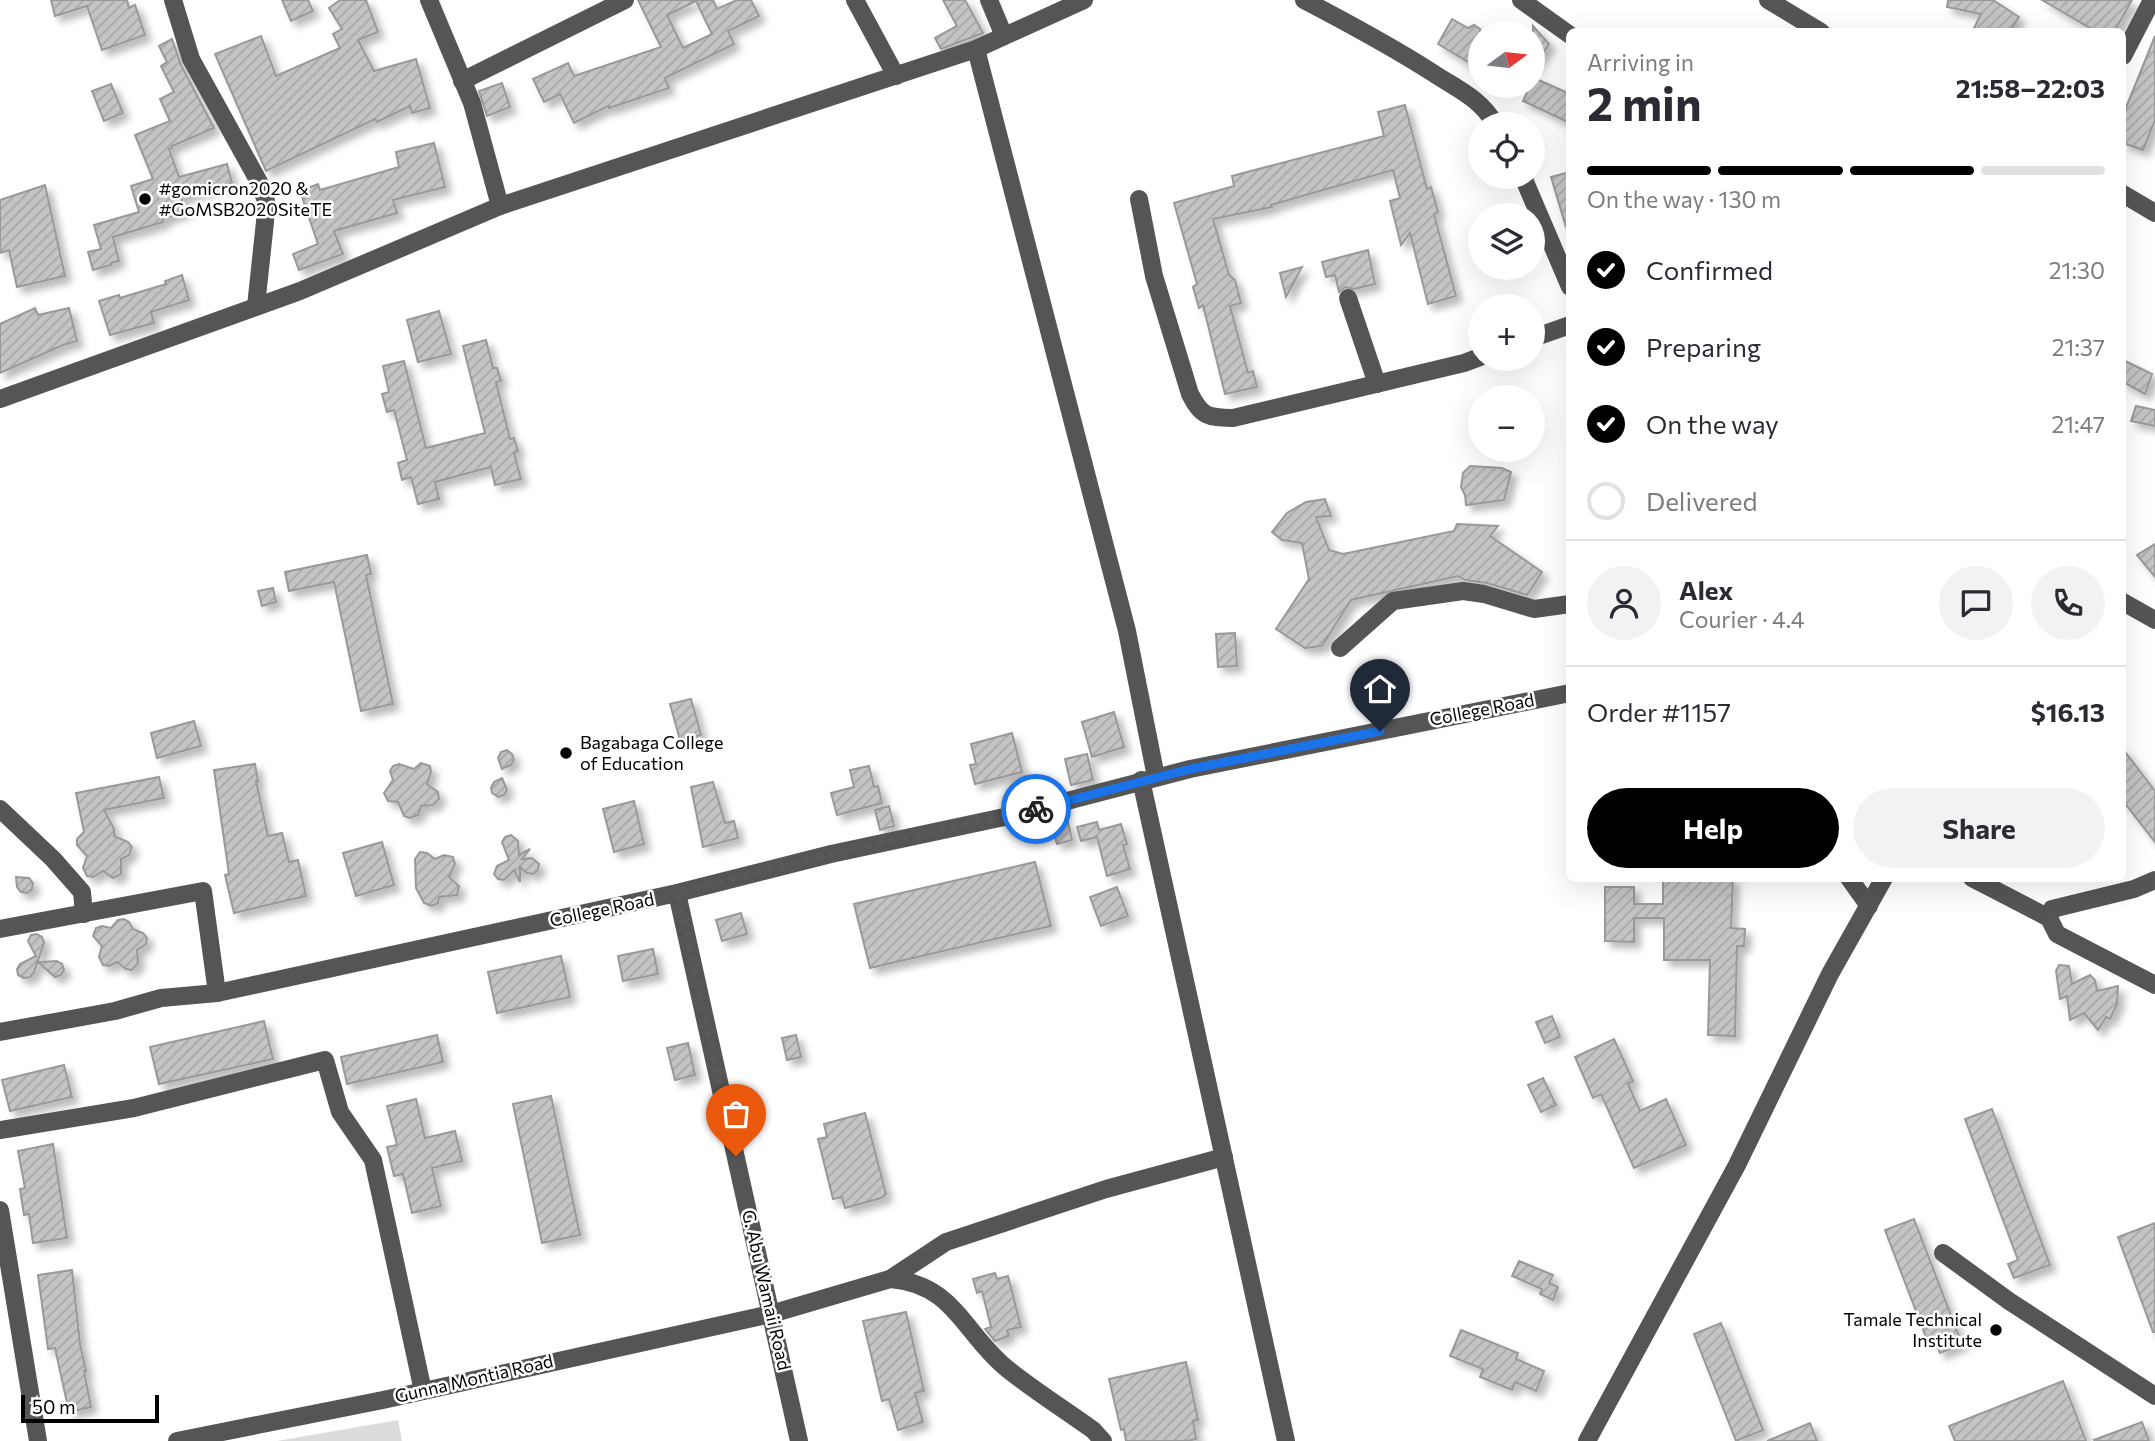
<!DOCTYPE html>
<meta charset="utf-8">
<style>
:root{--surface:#fff;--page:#f2f2f3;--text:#2b2b33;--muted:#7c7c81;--line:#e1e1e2;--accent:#000}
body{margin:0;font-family:Commissioner,sans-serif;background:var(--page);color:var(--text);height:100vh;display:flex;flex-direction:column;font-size:26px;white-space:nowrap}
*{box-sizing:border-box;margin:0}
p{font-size:23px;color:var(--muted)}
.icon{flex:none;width:38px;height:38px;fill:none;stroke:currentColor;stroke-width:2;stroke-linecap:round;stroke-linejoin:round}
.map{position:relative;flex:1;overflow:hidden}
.details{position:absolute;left:1566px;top:28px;width:560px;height:854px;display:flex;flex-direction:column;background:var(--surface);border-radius:10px;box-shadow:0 7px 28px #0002}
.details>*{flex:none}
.needle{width:46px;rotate:75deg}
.tools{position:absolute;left:1468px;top:21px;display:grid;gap:14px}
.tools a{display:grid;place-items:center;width:77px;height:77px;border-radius:50%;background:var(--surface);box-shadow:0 7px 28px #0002;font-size:35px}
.scale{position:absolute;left:21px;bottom:18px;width:138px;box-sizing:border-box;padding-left:7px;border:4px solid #000;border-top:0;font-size:19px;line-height:24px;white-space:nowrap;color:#000;-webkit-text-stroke:5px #fff;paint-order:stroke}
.pin{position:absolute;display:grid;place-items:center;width:60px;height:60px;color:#fff;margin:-72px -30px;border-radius:50% 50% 50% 0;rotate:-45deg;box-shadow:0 0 7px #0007}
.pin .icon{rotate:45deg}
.courier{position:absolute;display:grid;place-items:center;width:70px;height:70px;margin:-35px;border:5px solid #1a73e8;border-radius:50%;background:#fff;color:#222;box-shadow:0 2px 9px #0007}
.summary em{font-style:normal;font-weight:700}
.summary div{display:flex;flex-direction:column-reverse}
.summary{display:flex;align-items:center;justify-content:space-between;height:119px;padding:0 21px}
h1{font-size:46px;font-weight:700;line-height:52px}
.bar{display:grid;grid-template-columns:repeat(4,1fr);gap:10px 7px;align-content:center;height:84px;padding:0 21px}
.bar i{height:9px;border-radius:5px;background:var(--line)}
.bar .selected{background:var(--accent)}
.bar p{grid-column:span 4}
.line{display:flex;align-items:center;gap:18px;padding:0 21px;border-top:2px solid var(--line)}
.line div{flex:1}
.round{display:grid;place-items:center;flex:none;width:74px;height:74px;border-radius:37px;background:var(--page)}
ol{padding:0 21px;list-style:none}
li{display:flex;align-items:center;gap:21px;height:77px}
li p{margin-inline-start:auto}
li .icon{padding:7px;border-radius:50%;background:var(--accent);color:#fff;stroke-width:4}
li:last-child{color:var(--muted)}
li i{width:38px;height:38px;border:4px solid var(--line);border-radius:50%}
.primary-button{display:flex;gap:14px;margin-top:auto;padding:14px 21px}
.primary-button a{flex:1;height:80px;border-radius:42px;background:var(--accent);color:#fff;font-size:28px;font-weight:700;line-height:80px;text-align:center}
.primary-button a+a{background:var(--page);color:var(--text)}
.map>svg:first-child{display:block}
.pitch{fill:#dcdcdc}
.building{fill:url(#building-hatch);stroke:#999;stroke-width:2;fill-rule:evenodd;filter:url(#shadow)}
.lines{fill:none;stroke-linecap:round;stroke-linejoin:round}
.minor{stroke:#555;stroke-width:18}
.done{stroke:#595959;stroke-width:7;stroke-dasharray:0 12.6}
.route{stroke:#1a73e8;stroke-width:9}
.poi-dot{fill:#000;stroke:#fff;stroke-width:2.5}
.labels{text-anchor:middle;stroke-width:5;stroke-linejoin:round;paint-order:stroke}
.poi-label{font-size:18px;fill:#000;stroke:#fff;text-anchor:start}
.street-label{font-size:18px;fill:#000;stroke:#fff}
</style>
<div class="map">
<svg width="2155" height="1441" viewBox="0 0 2155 1441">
<defs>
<pattern id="building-hatch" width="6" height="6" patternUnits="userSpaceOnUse" patternTransform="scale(1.75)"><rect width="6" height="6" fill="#c4c4c4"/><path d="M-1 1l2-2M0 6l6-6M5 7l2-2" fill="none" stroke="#a7a7a7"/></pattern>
<filter id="shadow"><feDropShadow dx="6" dy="6" stdDeviation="3.5" flood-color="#0004"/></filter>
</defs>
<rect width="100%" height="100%" fill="#fff"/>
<path class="pitch" d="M398,1420L402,1441H277Z"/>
<g class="building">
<path d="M51,0H127L129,8L135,5L145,35L102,50L87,6L55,16Z"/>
<path d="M282,0H308L313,11L291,21Z"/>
<path d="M340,0H366L378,32L358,40L374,71L416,59L430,108L412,113L410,106L377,122L375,119L266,171L215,54L261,36L276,76L340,48L333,34L342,29L329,8Z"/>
<path d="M638,0H713L717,9L737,0H751L759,16L728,31L734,44L665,78L669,88L609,108L608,106L574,123L560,94L544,102L533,79L568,63L574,76L661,47ZM696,1L712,34L683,48L667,15Z"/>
<path d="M943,0H965L983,33L941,49L935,38L957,26Z"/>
<path d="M1948,0H1993L2019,17L2010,32H1972L1981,14L1947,7Z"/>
<path d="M2042,0H2132L2114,32H2097Z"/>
<path d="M1452,19L1468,28L1474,25L1480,29V69L1438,44Z"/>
<path d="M1533,26L1549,44L1533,68Z"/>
<path d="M2155,36V120L2143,150L2123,143V115Z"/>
<path d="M172,39L181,65L214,128L172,146V148L169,149L179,177L227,164L232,183L181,197L185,211L162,219L163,222L113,237L119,261L111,263V265L93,270L88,252L101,249L94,225L139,212L131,186L153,179L135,135L170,121L160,99L174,92L161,66L167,62L159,46Z"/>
<path d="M1534,78L1570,94V123L1523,101L1530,86H1533Z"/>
<path d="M502,83L510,107L487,116L479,91Z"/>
<path d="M111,84L123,113L104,121L92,91Z"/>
<path d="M1405,105L1427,189L1431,187L1438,212L1434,214L1456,296L1428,304L1410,233L1401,245L1390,201L1400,198L1393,170L1271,205L1272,207L1213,219L1229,275L1235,280L1241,303L1230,306L1248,373L1253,371L1257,387L1225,394L1203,305L1199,308L1193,287L1197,284L1174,203L1234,186L1232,176L1384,136L1378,112Z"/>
<path d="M434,143L445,187L393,200L397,213L334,231L343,254L299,270L293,254L318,244L300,191L318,184L320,190L399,167L396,152Z"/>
<path d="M1570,172V226L1566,227L1551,177Z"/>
<path d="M45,185L65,276L17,287L9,250L0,253V200Z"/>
<path d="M1368,250L1375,284L1354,289L1345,287L1339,292L1335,275L1326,277L1322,262Z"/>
<path d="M1302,267L1286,297L1280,273Z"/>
<path d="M182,275L189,300L151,312L154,323L110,335L99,301L119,295L120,298L166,284L165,281Z"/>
<path d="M35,308L38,315L69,308L77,341L63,345L0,373V324Z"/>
<path d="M439,311L451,354L418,362L407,320Z"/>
<path d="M486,340L493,368H497L501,381L496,382L510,439L514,438L518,451L514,453L521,479L495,485L491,467L435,482L439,499L418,504L411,477L402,480L398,463L407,460L394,410L387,412L382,394L389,392L383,366L404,361L426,448L485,433L463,346Z"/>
<path d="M2123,360L2152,374L2145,394L2123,382Z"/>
<path d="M2136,406L2155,410V426L2131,421Z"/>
<path d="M1470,466L1502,468L1511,472L1504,500L1466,505L1465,495L1461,487L1463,473Z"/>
<path d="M1325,499L1331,516L1316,517L1329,550L1343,554L1454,531L1457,524L1498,526L1490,536L1542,572L1527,595L1487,583L1465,580L1458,576L1351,600L1322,646L1305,648L1276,629L1309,579L1302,543L1282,540L1272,532L1287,513L1306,502Z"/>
<path d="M2155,544V577L2137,555Z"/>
<path d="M367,555L371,574L366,575L393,704L361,711L334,582L289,591L285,572Z"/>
<path d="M273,588L276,602L262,606L258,591Z"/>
<path d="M1235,633L1237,666L1218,667L1216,634Z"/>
<path d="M691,699L701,735L680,740L670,704Z"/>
<path d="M1114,712L1124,747L1092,757L1082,722Z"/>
<path d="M194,721L201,746L157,758L151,733Z"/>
<path d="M1012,733L1022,772L975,784L970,765L976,764L971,744Z"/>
<path d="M2123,749L2155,791V842L2123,801Z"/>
<path d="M507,750L512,754L514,760L511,765L502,769L498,758L501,752Z"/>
<path d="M1087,754L1093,780L1071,785L1065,759Z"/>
<path d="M421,763L430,766L431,772L427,784L438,792L439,799L433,805L421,806L418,815L410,818L404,816L398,802L388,801L384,793L393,780L390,771L393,766L399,764L414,769Z"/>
<path d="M255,764L258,781H256L268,836L282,833L289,862L298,860L306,896L234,913L225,875L229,874L214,770Z"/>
<path d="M869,766L874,787L878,786L882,803L837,815L831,793L854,787L850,770Z"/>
<path d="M159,777L164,798L104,810L114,829V836L128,842L132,847L129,855L121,859V874L113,878L103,871L93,877L87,876L83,868L87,856L77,845V839L84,832L76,793Z"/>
<path d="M502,778L507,790L504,795L498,797L492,793L491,788L494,782Z"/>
<path d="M713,782L725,823L734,821L738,838L703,847L691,787Z"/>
<path d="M634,801L644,844L614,852L603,809Z"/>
<path d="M889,806L894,826L880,830L875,810Z"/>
<path d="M1068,822L1072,840L1057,844L1052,826Z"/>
<path d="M1097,822L1099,830L1121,824L1127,844L1123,845L1130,869L1107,876L1097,837L1081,841L1077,827Z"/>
<path d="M511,835L518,841L519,855L530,849L522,859L532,858L539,864L538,870L533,874L527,873L520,867V882L514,870L504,880L498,879L494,874L497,866L509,860L502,842L505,837Z"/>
<path d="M382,842L394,885L356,896L343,853Z"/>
<path d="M420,852L427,853L435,859L444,855L453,857L455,864L449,877L459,886L457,895L439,897L438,903L432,906L424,903L416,888L415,859Z"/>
<path d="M1035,862L1051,926L870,968L854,904Z"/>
<path d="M16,877L29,878L33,883L32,889L27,893L21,892L17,887Z"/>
<path d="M1663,878H1733L1731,928L1745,929L1744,946H1737L1735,1036L1708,1035L1710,960H1664V918H1634V942L1605,941V887H1634V904H1663Z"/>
<path d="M1117,887L1128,916L1101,926L1090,897Z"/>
<path d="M741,913L747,934L722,941L716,920Z"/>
<path d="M124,919L129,922L133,929L143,933L147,938L146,944L137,950L138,963L132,970L126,969L117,962L109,966L103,965L99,957L102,946L93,936L96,928L102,926L111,928L118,920Z"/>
<path d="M37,934L42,937L44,943L34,972L30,977L24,978L18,975L17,969L20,964L36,956L28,941L31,935Z"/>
<path d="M653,949L658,974L623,981L618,956Z"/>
<path d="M561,956L570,997L497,1013L488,972Z"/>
<path d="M57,961L62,964L64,970L61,975L55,977L38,962Z"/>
<path d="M2059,965L2069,966L2072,984L2090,975L2095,980L2097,991L2118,986L2117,1004L2110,1019L2106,1017L2098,1030L2084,1013L2070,1020L2067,996L2060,999L2056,971Z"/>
<path d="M1552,1016L1560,1037L1545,1043L1536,1022Z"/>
<path d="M264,1021L273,1059L159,1084L150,1047Z"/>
<path d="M437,1035L443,1062L347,1084L341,1057Z"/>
<path d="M796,1035L801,1057L787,1060L782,1038Z"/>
<path d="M1614,1039L1633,1081L1628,1084L1640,1111L1666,1099L1686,1145L1634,1168L1601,1094L1593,1098L1575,1057Z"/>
<path d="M688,1043L695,1075L675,1080L667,1048Z"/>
<path d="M64,1065L72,1097L10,1111L2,1080Z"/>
<path d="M1543,1078L1556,1105L1541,1112L1528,1085Z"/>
<path d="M551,1096L580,1235L542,1243L513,1104Z"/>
<path d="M416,1099L425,1138L455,1131L462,1161L432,1168L441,1206L412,1213L403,1174L394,1176L387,1147L397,1145L387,1106Z"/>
<path d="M1992,1109L2050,1265L2014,1278L2008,1264L2018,1260L1965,1119Z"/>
<path d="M865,1113L886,1194L881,1198L845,1208L842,1197L833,1199L818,1139L827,1137L824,1124Z"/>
<path d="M53,1144L67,1238L33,1243L29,1214L24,1215L20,1189L25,1188L18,1151Z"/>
<path d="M1914,1219L1962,1344L1940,1353L1934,1338L1927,1340L1885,1230Z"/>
<path d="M2155,1223V1332H2153L2118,1237Z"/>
<path d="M1519,1261L1553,1275L1549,1283L1558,1287L1553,1300L1540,1294L1542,1289L1512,1276Z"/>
<path d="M72,1270L80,1344L86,1371H84L91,1407L69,1412L55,1348L48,1349L38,1275Z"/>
<path d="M995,1273L997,1279L1008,1276L1021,1327L1007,1330L1009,1336L995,1341L985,1329L991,1327L982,1291L977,1293L973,1279Z"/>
<path d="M906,1312L924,1391L915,1393L923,1422L898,1430L889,1399L882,1401L863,1321Z"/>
<path d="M1721,1323L1763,1430L1736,1441L1694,1334Z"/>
<path d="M1461,1330L1518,1353L1516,1359L1544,1371L1536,1391L1515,1382L1512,1390L1480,1377L1483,1369L1450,1356Z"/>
<path d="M1186,1362L1198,1420L1193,1421L1196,1439L1187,1441H1126L1124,1429L1121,1430L1109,1379Z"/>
<path d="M2063,1381L2086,1441H1955L1949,1426Z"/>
<path d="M2142,1422L2149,1441H2095L2094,1440Z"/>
<path d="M1810,1423L1817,1441H1767Z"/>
</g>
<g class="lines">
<g class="minor">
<path d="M173,0L191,59L259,182L266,201L265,222L256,306"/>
<path d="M855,0L896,76"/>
<path d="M989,0L1004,36"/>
<path d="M1304,0C1348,23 1391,46 1433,73C1457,89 1480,98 1495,124"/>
<path d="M1521,0L1570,35"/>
<path d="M1768,0L1821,32"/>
<path d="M976,49L1127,631L1156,777"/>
<path d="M2123,56L2152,0"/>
<path d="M462,81L625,0"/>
<path d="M1523,177L1570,287"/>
<path d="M2123,194L2155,213"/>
<path d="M1139,199L1154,276L1190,394C1202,417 1207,417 1233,418L1464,363L1480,357"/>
<path d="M500,206L976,49L1084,0"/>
<path d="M1348,298L1377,384"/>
<path d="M1533,338L1570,325"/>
<path d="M0,399L300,291L500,206L472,103L429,0"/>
<path d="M2123,602L2155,620"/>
<path d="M1340,648L1393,601L1463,591L1484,594L1534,609L1570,604"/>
<path d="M1141,780L1286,1441"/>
<path d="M0,809L53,859L82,892L84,914"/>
<path d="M1849,878L1869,906"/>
<path d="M1972,878L2049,918L2057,934L2155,985"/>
<path d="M677,893L799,1441"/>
<path d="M2049,918L2052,909L2134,889L2155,880"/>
<path d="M0,929L203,891L217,993"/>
<path d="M0,1032L115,1011L161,998L217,993L677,893L831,854L1009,816L1190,769L1570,693"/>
<path d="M0,1130L134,1108L325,1060L340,1112L373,1160L423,1391"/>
<path d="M0,1210L38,1441"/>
<path d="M1943,1253L2009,1301L2155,1396"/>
<path d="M890,1279L946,1242L1106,1189L1224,1157"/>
<path d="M177,1441L383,1400L771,1314L890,1279C954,1284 963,1332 1005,1367C1033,1390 1064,1409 1093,1430L1103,1441"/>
<path d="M1587,1441L1737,1165L1830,974L1884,878"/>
</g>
</g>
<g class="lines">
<path class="done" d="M736,1156L677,893L831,854L1036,809"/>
<path class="route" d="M1036,809L1190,769L1380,731"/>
</g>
<g class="poi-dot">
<circle cx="145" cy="199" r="7"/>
<circle cx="566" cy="753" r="7"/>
<circle cx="1996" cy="1330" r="7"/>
</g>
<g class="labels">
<g class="poi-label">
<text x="159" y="195">#gomicron2020 &amp;<tspan x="159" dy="21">#GoMSB2020SiteTE</tspan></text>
<text x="580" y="749">Bagabaga College<tspan x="580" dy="21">of Education</tspan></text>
<text x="1982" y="1326" text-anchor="end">Tamale Technical<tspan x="1982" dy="21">Institute</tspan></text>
</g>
<g class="street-label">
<text transform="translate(1482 710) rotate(-11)" y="6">College Road</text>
<text transform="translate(602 910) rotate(-12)" y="6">College Road</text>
<text transform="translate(766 1290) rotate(77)" y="6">G. Abu Wamaii Road</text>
<text transform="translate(474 1379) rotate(-13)" y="6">Gunna Montia Road</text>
</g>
</g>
</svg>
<div class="tools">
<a><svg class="needle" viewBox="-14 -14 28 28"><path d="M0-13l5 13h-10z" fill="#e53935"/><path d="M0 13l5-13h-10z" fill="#7c7c81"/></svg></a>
<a><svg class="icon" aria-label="locate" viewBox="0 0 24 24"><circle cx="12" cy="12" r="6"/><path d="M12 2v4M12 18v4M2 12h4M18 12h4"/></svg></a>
<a><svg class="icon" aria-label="layers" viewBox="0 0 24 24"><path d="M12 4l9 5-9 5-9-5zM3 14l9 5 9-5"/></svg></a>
<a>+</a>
<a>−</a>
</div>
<div class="scale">50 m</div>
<div class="pin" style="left:736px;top:1156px;background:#ea580c"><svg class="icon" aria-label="bag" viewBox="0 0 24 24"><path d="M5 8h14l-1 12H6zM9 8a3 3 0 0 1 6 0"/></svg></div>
<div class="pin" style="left:1380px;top:731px;background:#1f2937"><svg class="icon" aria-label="home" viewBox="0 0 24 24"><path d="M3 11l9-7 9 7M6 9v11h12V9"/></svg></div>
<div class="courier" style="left:1036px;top:809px"><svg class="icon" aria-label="bike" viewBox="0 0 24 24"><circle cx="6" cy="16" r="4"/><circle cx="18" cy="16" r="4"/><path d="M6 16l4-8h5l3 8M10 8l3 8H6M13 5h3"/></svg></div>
<section class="details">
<div class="summary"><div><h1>2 min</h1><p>Arriving in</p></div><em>21:58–22:03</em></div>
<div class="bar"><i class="selected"></i><i class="selected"></i><i class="selected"></i><i></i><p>On the way · 130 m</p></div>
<ol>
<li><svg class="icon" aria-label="check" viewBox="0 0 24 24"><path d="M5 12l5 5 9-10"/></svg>Confirmed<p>21:30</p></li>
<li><svg class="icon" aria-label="check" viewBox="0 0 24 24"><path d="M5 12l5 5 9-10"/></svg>Preparing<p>21:37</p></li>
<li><svg class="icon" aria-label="check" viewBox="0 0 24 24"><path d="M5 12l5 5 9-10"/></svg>On the way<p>21:47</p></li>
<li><i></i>Delivered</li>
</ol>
<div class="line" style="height:126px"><a class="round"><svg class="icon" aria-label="person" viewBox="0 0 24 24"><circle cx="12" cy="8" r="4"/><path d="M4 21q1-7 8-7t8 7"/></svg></a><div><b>Alex</b><p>Courier · 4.4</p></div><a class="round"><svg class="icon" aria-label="chat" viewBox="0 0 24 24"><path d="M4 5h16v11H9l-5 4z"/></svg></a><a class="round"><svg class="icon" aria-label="phone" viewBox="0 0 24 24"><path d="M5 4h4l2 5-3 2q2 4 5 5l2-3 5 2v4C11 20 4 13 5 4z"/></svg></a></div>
<div class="line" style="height:91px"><div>Order #1157</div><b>$16.13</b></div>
<div class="primary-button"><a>Help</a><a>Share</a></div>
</section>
</div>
